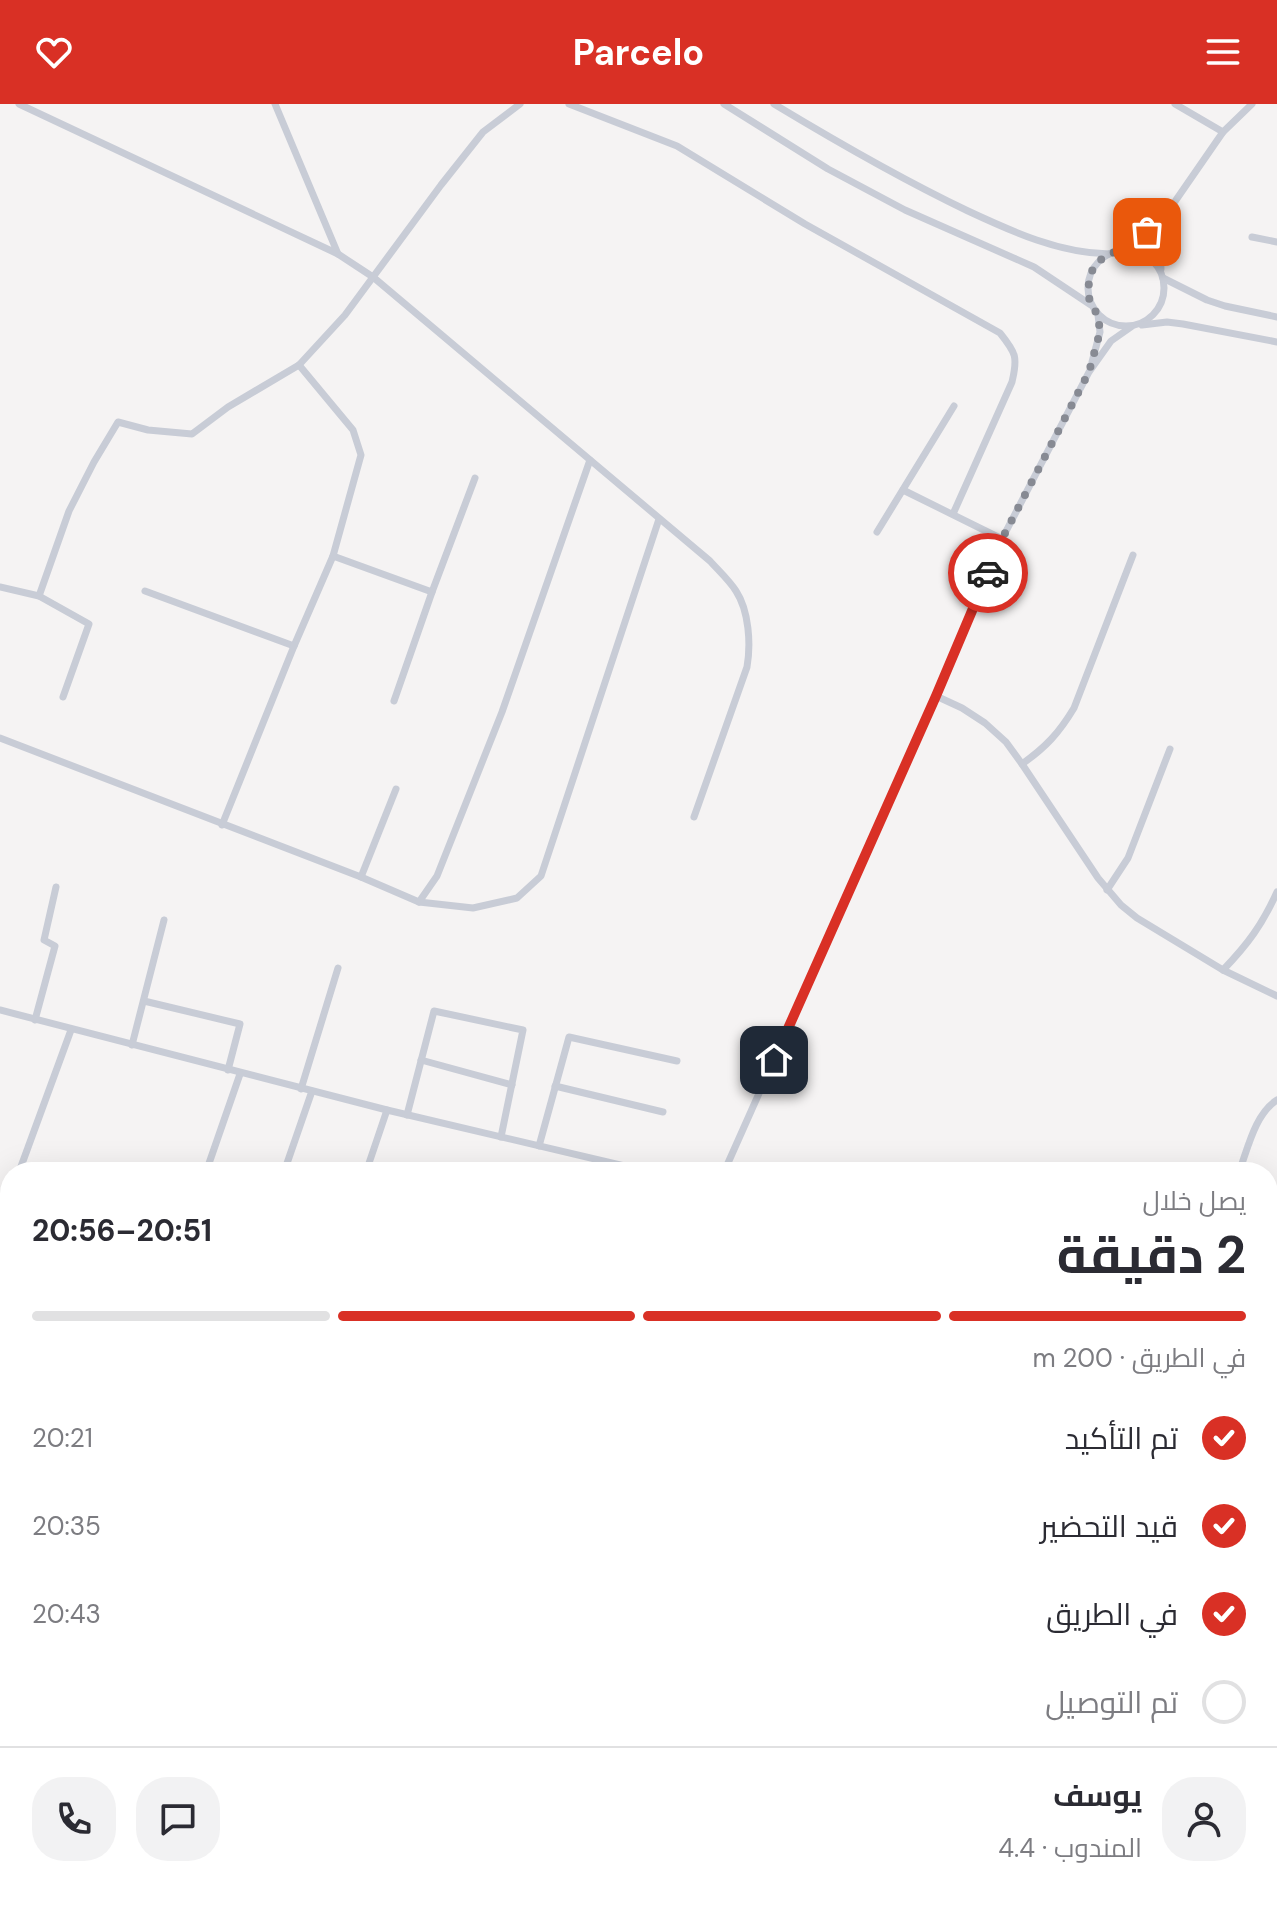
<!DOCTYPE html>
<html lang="ar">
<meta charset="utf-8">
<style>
:root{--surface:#fff;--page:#f2f2f3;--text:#2b2b33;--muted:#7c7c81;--line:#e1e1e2;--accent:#d93025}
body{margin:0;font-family:"DM Sans",Cairo,sans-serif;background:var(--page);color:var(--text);direction:rtl;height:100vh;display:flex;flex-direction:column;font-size:30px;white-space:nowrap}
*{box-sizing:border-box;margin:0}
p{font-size:26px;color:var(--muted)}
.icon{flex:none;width:44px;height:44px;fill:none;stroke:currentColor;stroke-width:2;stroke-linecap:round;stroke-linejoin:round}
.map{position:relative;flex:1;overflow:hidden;direction:ltr}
.details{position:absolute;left:0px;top:1058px;width:1278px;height:744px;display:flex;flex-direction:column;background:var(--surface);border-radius:32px 32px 0 0;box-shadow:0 8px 32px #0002;direction:rtl}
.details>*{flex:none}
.pin{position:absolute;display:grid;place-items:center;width:68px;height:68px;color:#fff;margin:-34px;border-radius:16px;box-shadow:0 4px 12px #0006}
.courier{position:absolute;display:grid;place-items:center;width:80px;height:80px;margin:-40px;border:6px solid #d93025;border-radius:50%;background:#fff;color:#222;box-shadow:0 2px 10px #0007}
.summary em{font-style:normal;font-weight:700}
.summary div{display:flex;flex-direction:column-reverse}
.summary{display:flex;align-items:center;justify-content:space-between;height:136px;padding:0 32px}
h1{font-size:52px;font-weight:700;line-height:60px}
.bar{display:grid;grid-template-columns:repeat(4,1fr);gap:12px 8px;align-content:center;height:96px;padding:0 32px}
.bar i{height:10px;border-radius:6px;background:var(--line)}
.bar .current{background:var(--accent)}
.bar p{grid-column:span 4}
.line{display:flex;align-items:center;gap:20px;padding:0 32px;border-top:2px solid var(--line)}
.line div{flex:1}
.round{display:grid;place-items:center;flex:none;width:84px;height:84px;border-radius:32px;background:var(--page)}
ol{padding:0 32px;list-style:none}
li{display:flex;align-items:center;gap:24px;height:88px}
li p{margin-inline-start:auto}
li .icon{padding:8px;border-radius:50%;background:var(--accent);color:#fff;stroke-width:4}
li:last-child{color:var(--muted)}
li i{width:44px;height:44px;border:4px solid var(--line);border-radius:50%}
header{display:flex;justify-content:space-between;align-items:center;height:104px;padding:0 32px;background:var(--accent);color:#fff;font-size:36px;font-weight:700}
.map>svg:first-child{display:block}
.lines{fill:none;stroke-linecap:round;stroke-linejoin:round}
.service{stroke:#c8ccd6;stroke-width:7}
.done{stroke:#878a93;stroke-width:8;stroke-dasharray:0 14.4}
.route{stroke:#d93025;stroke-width:10}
</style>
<header><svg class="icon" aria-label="menu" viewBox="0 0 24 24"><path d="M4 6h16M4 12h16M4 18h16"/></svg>Parcelo<svg class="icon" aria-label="heart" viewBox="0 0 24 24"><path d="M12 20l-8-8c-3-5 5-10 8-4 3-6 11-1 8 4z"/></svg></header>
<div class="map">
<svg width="1277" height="1802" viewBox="0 0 1277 1802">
<rect width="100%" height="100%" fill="#f5f3f3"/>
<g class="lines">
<g class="service">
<path d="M19,0L338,150L373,173L710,457C718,466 729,476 736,487C749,507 751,540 747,563L694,713"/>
<path d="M275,0L338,150"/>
<path d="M569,0L677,42L805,120L1000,229C1016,249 1018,253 1012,278L953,410"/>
<path d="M724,0L828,65L905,106L1034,163L1091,201"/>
<path d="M774,0C837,38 901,75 968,107C1013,128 1059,149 1109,150"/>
<path d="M1175,0L1223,28"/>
<path d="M1252,133L1277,138"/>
<path d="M1125,145L1147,128L1167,109L1223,28L1252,0"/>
<circle cx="1126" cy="184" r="38"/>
<path d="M1161,165L1160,137L1166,111"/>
<path d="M1163,174L1207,196L1225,202L1277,213"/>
<path d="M1142,221L1167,218L1183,220L1277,238"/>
<path d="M1092,258L1100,228L1098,211"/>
<path d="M903,386L1002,435"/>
<path d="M877,428L954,302"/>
<path d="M333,452L432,488"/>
<path d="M0,483L39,492L89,520L63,593"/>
<path d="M145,487L294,542"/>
<path d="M39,492L69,407L94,358L118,318L148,326L192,330L228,303L299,261L345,211L441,81L483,28L520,0"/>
<path d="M936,592L962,604L985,619L1006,638L1022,660L1098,774L1121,801L1137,814L1223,866L1277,892"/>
<path d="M394,597L432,488L475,374"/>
<path d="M0,634L361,773L419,798L473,804L517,794L541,772L659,415"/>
<path d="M1022,660C1046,643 1059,629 1074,604L1133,451"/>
<path d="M222,721L294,542L333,452L361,351L353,326L299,261"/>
<path d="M361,773L396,685"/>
<path d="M1107,786L1128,754L1170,645"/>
<path d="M419,798L437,772L502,608L590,356"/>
<path d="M1223,866C1248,840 1262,821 1277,788"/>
<path d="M144,897L240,920L228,966"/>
<path d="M0,906L387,1006L650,1068"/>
<path d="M35,916L55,842L44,836L56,783"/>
<path d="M132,941L164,816"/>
<path d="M421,956L512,981"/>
<path d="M555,982L663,1008"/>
<path d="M301,985L338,864"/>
<path d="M407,1011L434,907L523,926L501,1033"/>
<path d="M539,1042L569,933L677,957"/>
<path d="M475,1063L487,1068"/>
<path d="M19,1068L71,926"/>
<path d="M206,1068L240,970"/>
<path d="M284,1068L312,987"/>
<path d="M366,1068L387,1006"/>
<path d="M724,1068L936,592L1002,435L1089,268L1111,237L1131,223"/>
<path d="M1239,1068C1248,1044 1255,1010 1277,996"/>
<path d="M1268,1130L1277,1103"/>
<path d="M0,1136L10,1142"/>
<path d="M290,1792L293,1797L301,1802"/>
<path d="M93,1802L102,1792"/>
<path d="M748,1802L754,1792"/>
<path d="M1199,1802L1202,1792"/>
</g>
</g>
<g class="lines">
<path class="done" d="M988,469L1002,435L1089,268L1100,228L1098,211L1091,201L1088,190L1089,178L1092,167L1099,157L1109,150L1125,145L1147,128"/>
<path class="route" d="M774,956L936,592L988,469"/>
</g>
</svg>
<div class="pin" style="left:1147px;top:128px;background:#ea580c"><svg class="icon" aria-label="bag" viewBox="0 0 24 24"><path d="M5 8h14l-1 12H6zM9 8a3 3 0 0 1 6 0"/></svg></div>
<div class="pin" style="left:774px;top:956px;background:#1f2937"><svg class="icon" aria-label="home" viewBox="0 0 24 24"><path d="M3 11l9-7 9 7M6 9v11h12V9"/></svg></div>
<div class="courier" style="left:988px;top:469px"><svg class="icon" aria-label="car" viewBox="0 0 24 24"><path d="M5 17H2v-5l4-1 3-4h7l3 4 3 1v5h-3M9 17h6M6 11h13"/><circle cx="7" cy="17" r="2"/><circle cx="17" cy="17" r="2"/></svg></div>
<section class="details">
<div class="summary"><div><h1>2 دقيقة</h1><p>يصل خلال</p></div><em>20:51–20:56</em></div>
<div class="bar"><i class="current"></i><i class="current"></i><i class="current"></i><i></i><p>في الطريق · 200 m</p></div>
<ol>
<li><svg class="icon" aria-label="check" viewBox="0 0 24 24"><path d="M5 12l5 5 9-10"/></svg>تم التأكيد<p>20:21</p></li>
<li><svg class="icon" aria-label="check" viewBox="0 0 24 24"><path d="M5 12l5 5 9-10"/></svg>قيد التحضير<p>20:35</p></li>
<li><svg class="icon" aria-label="check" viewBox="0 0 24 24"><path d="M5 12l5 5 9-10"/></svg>في الطريق<p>20:43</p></li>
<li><i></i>تم التوصيل</li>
</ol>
<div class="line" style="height:144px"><a class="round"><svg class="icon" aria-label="person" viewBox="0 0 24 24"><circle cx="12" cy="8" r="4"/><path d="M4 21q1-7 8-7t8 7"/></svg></a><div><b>يوسف</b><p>المندوب · 4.4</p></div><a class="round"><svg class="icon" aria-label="chat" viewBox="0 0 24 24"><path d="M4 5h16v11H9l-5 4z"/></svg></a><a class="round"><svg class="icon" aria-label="phone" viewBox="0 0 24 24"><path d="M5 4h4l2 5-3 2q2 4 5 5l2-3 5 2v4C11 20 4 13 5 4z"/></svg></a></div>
</section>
</div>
